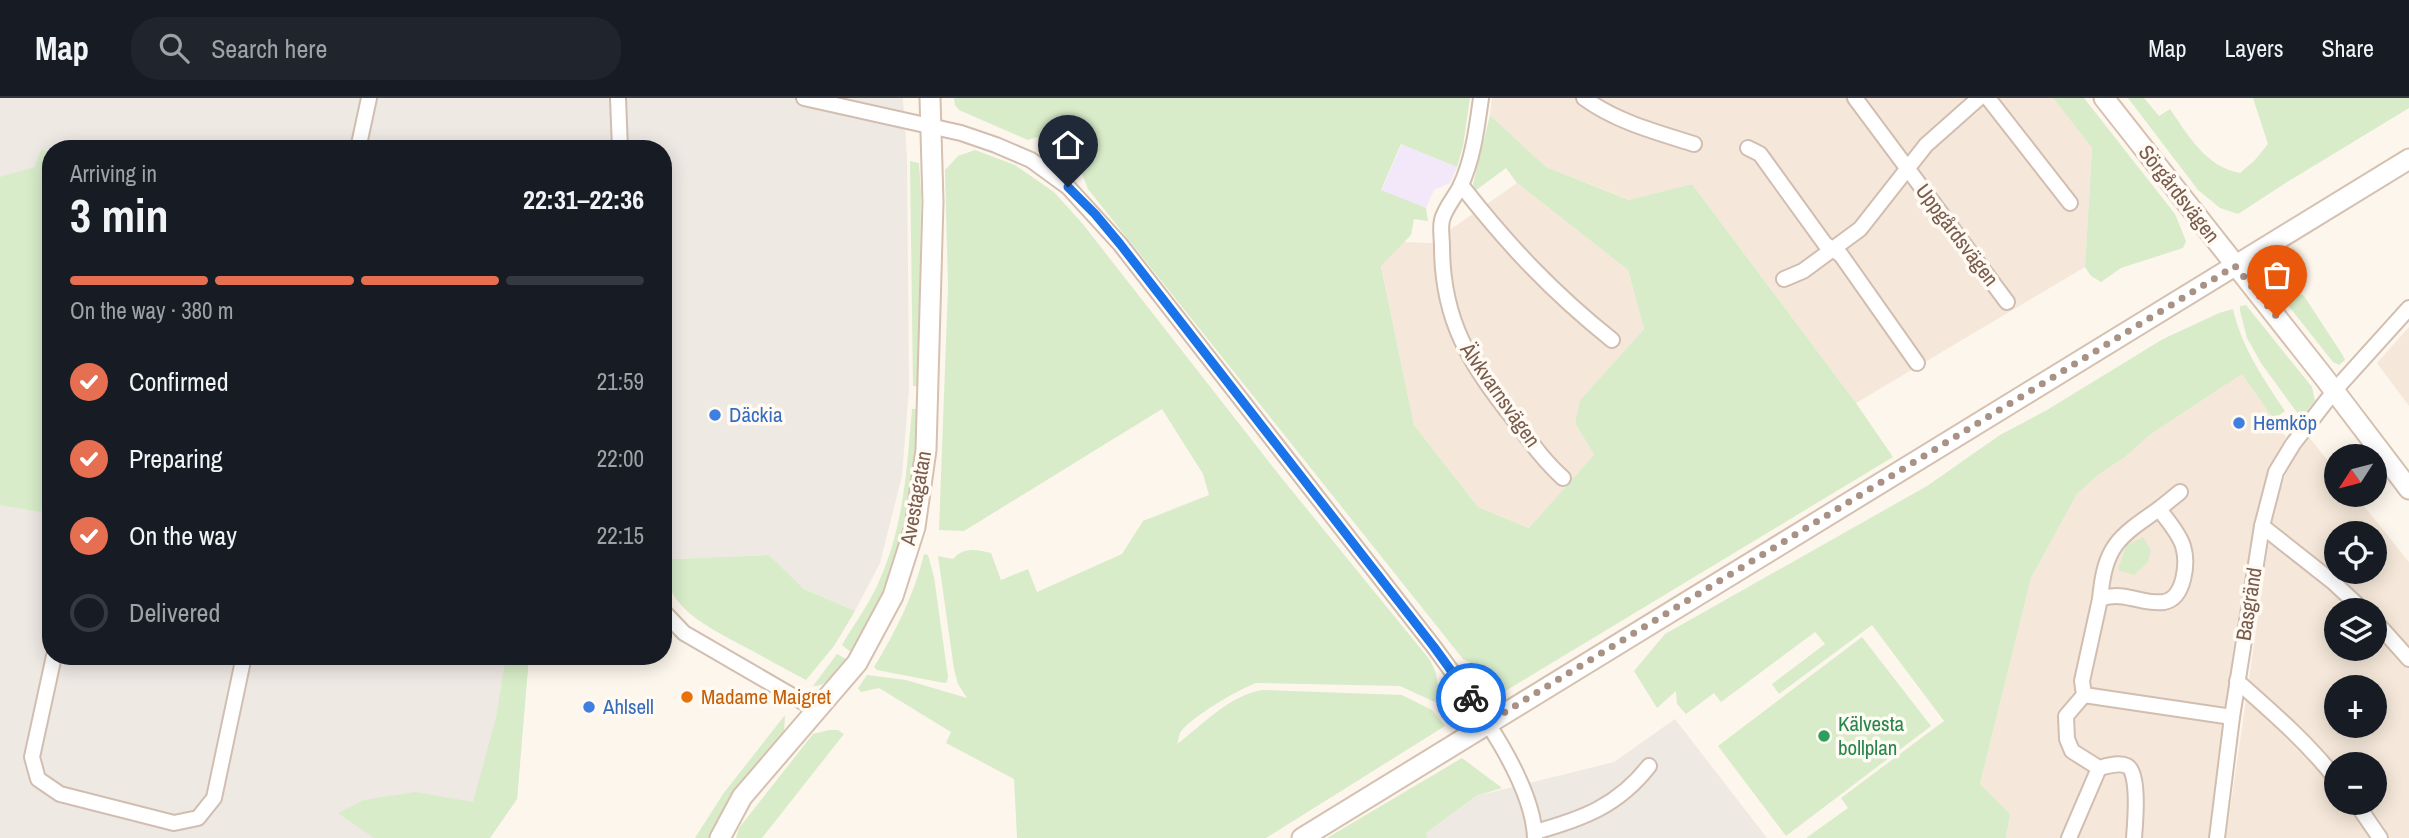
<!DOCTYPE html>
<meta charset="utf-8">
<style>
:root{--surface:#171b24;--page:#20242c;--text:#f1f3f6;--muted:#9ea1a6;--line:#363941;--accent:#e76f51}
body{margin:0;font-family:"Archivo Narrow",sans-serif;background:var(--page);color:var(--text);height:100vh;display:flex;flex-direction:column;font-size:26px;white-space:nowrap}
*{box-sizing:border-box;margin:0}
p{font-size:23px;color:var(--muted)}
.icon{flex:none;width:38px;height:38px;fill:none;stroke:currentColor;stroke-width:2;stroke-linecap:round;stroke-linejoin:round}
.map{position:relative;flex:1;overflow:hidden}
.drawer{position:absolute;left:42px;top:42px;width:630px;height:525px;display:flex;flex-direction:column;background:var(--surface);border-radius:28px;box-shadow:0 4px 18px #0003}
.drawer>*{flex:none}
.needle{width:46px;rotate:234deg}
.buttons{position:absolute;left:2324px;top:346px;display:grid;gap:14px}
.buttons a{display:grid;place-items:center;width:63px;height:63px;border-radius:50%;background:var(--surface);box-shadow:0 4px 18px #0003;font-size:35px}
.pin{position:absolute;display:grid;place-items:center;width:60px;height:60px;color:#fff;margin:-72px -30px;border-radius:50% 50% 50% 0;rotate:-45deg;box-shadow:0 0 7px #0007}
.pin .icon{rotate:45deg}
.courier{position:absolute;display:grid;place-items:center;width:70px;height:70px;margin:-35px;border:5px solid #1a73e8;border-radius:50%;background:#fff;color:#222;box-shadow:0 2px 9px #0007}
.overview em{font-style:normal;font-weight:800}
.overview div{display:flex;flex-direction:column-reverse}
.overview{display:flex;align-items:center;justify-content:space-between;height:119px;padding:0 28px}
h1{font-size:46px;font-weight:800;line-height:52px}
.bar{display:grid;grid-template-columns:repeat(4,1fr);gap:10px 7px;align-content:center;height:84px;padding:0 28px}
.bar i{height:9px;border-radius:5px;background:var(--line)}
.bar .on{background:var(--accent)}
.bar p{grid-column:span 4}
ol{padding:0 28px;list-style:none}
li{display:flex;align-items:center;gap:21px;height:77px}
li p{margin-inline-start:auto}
li .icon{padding:7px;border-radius:50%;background:var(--accent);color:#fff;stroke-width:4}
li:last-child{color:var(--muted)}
li i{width:38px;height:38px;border:4px solid var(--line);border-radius:50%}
header{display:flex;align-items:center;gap:42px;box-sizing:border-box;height:98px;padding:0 35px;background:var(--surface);border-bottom:2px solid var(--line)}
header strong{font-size:33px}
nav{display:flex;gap:38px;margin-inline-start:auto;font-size:24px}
.search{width:490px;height:63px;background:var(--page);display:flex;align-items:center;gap:18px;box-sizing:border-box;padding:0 24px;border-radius:28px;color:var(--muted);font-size:26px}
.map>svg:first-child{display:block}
.residential{fill:#f5e8da;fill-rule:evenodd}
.industrial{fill:#efe9e4}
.education{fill:#f3e8fa}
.green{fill:#d8ecc9}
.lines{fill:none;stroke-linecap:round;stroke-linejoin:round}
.street-casing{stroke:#d1beb0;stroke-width:18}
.secondary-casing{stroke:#d6c0b0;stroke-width:23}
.street{stroke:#fff;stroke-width:14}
.secondary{stroke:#fff;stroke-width:19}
.done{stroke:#a89285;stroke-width:7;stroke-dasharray:0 12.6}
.route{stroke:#1a73e8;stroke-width:9}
.shop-dot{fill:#3f7fe0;stroke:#fffaf3;stroke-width:2.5}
.food-dot{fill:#e8710a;stroke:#fffaf3;stroke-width:2.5}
.leisure-dot{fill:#2e9e5b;stroke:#fffaf3;stroke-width:2.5}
.labels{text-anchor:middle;stroke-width:7;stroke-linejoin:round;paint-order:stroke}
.street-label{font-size:21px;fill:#7a5c4d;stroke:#fffaf3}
.shop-label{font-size:21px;fill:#366cbe;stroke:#fffaf3;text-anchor:start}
.food-label{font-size:21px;fill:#c56008;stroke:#fffaf3;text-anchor:start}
.leisure-label{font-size:21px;fill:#27864d;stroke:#fffaf3;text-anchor:start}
</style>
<header>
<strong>Map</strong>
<div class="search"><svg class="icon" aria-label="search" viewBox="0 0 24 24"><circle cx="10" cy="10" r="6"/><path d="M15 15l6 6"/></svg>Search here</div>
<nav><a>Map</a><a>Layers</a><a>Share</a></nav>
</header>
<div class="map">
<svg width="2409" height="740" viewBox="0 0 2409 740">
<rect width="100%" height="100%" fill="#fdf6ec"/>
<g class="residential">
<path d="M1492,0H2053L2092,50L2085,169L1856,305L1692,86L1630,102L1546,69L1490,17Z"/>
<path d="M1517,85L1628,172L1644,231L1580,302L1575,325L1594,357L1530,430L1478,409L1414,327L1381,167L1403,144L1431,145Z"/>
<path d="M2409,229V308L2377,265Z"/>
<path d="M2242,276L2286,339L2269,375L2260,414L2233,552L2210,740H2006L2010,716L1980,686L2031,480L2077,396L2098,377L2125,359L2151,336Z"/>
<path d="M2309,339L2336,373V397H2355L2409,464V740H2226L2273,414L2288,369ZM2336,436H2375V474H2336ZM2336,513H2375V551H2336ZM2336,590H2375V628H2336ZM2336,667H2375V705H2336Z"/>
</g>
<g class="industrial">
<path d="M0,0H903L907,60L909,290L902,378L880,465L855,513L804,491L769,457L674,461L663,459V51H51V558H529L517,701L490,740H0Z"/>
<path d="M1675,621L1767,740H1427L1426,735L1476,698L1614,664Z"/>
</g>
<path class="education" d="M1402,46L1457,69L1450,85L1434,92L1426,110L1381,93Z"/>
<g class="green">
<path d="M954,0H1470L1463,48L1457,69L1401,46L1381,92L1426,110L1428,123L1414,121L1411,137L1381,168L1414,327L1478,409L1529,430L1594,357L1575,325L1580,302L1644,231L1628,172L1517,85L1506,70L1475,93L1473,86L1490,17L1546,69L1629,102L1692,86L1856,305L1893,359L1502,595L1487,574L1463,561L1088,91L1079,68L1037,39L1028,42L959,12L955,7Z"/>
<path d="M2053,0H2084L2175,116L2186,143L2183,150L2121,170L2101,184L2091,178L2085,169L2092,50Z"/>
<path d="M2128,0H2144L2159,18L2170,11C2188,37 2206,69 2240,75L2255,62L2268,46L2253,0H2409V10L2284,86L2238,116L2220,110L2198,92Z"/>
<path d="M41,52L51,53V373L41,414L0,407V79L35,69Z"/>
<path d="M975,52L1015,67L1054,94L1082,125L1280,378L1430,562L1436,575L1440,601L1437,605L1400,588L1256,585C1239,591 1189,620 1180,635C1179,637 1178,644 1177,646C1204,626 1228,598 1262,592L1402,597L1432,612L1445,628L1266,740H1017L1014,681L946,645L951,634L879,590L861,594L858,590L867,577L906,582L967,600L958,586L954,571L938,458L953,461C963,449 977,451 991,455L1001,482L1028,471L1037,494L1122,456L1143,423L1209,397L1203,376L1162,311L964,433L939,432L948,189L945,72L958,58Z"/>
<path d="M910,63L919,65L921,95L919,288H913Z"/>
<path d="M2277,184L2304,198L2342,256L2345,262L2339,267L2333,264L2272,187Z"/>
<path d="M2246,207L2312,289L2315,303L2301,320L2261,265L2247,240L2240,213V208Z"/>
<path d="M2233,211C2242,250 2263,280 2285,313L2277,319L2283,335L2242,276L2151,336L2125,359L2098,377L2077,396L2031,480L1980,686L2010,716L2006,740H1806L1848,710L1841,700L1944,623L1872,527L1779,596L1772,586L1825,546L1815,534L1721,604L1714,595L1686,616L1677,606L1676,593L1657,610L1634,573L1665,536L1927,388L2000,337L2047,312L2163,241L2219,215Z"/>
<path d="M912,311H918C913,369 911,427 890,483C880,508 865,531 852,555L842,547C854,526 871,504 880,481C904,427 907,369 912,311Z"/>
<path d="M2143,439L2151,452L2148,464L2134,477L2118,472L2126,448Z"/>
<path d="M924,456L928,457L934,479L948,579L947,584L944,585L877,572L874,569C896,533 914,497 924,456Z"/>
<path d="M769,457L804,491L855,513L834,548L806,582C785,571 764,559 743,548C705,527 663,509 663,459L675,461Z"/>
<path d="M1862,539L1931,628L1786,738L1718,648Z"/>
<path d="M837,556L846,561C837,572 828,589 813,588Z"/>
<path d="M506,558H529L517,701L490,740H374L338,715L364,702L415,694L473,704L496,620Z"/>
<path d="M785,617L784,635L722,718L709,740H695L723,696Z"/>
<path d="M829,632H838L844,636L762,740H736L739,730L813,636Z"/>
<path d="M1462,660L1502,690L1476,698L1426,735L1427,740H1327Z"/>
</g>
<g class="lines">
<defs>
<g id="street">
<path d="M618,0L620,51"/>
<path d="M804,0L961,35L996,47L1031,62L1068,89L1120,146L1434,549C1469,597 1533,680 1535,740"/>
<path d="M1481,0C1477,29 1473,62 1460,89C1455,99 1445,110 1442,122C1440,130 1442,140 1442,148C1442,223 1470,266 1515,323C1530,343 1544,363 1563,380"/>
<path d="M1584,0C1617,24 1656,34 1694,46"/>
<path d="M1855,0L2007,204"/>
<path d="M1988,0L2070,105"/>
<path d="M1748,50L1760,56L1825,146L1841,157L1917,265"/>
<path d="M358,51L369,0"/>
<path d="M1461,87C1508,147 1552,194 1612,242"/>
<path d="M1784,181L1803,173L1860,131L1926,47L1979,0"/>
<path d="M2159,411L2180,394"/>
<path d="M2262,428L2333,484L2364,513"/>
<path d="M2100,501C2105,448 2117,440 2159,411C2167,422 2179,435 2183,448C2188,464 2185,500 2164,504C2141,507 2125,492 2100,501L2082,583L2084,597L2066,618L2067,641L2072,653L2099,670C2107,668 2119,664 2127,668C2140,674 2135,727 2134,740"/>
<path d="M663,513L684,535L815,611"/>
<path d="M2375,523L2409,561"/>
<path d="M54,558L32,659L38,681L60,696L174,725L198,720L214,700L244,558"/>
<path d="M2237,583C2272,614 2307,644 2336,681"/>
<path d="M2084,597L2232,619"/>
<path d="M2356,705L2380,740"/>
<path d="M1535,734C1582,721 1618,708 1649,668"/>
<path d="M2069,740L2099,670"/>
<path d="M2217,740L2232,619L2262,428L2276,374L2293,346L2335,292L2409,210"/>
</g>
<g id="secondary">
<path d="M2104,0L2323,278L2409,391"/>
<path d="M720,740L742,699L857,565L893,498L915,429L926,352L933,104L930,0"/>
<path d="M1302,740L2409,61"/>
</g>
</defs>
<use href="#street" class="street-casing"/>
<use href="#secondary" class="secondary-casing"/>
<use href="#street" class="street"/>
<use href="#secondary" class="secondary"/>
</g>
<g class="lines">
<path class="done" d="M1471,600L1487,625L2235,168L2277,219"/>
<path class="route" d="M1068,89L1095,116L1120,146L1434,549L1471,600"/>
</g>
<g class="shop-dot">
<circle cx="715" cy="317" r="7"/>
<circle cx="2239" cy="325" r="7"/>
<circle cx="589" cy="609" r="7"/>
</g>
<circle class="food-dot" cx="687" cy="599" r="7"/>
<circle class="leisure-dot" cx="1824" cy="638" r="7"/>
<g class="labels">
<g class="street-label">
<text transform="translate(2179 96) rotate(52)" y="7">Sörgårdsvägen</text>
<text transform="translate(1957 137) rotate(53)" y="7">Uppgårdsvägen</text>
<text transform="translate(1500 297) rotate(55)" y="7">Älvkvarnsvägen</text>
<text transform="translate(916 400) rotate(-80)" y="7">Avestagatan</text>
<text transform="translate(2249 506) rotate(-81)" y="7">Basgränd</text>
</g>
<g class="shop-label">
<text x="729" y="324">Däckia</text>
<text x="2253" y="332">Hemköp</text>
<text x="603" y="616">Ahlsell</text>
</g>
<g class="food-label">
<text x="701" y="606">Madame Maigret</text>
</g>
<g class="leisure-label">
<text x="1838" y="633">Kälvesta<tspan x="1838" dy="24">bollplan</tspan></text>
</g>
</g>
</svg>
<div class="buttons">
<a><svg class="needle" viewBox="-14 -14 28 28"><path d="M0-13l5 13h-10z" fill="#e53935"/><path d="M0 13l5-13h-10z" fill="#9ea1a6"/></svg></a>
<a><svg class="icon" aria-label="locate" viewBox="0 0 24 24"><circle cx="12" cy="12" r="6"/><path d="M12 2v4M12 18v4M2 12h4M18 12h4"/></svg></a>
<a><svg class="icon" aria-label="layers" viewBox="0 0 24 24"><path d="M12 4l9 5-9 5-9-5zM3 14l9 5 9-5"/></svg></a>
<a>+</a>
<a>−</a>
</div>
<div class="pin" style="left:2277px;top:219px;background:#ea580c"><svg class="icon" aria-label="bag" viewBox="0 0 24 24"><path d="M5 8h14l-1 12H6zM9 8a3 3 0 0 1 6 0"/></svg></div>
<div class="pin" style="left:1068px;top:89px;background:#1f2937"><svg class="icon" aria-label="home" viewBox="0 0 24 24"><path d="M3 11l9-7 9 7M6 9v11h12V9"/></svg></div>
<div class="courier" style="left:1471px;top:600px"><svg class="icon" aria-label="bike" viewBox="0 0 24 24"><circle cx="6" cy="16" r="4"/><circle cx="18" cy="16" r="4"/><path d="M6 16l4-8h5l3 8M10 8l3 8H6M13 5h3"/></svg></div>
<section class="drawer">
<div class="overview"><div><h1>3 min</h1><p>Arriving in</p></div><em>22:31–22:36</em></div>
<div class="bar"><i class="on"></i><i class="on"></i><i class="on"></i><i></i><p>On the way · 380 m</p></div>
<ol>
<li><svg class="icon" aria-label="check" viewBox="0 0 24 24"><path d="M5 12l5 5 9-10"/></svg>Confirmed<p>21:59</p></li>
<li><svg class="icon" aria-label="check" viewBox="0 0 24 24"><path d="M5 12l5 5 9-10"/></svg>Preparing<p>22:00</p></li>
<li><svg class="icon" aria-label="check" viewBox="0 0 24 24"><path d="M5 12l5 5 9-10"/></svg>On the way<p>22:15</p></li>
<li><i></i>Delivered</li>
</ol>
</section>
</div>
